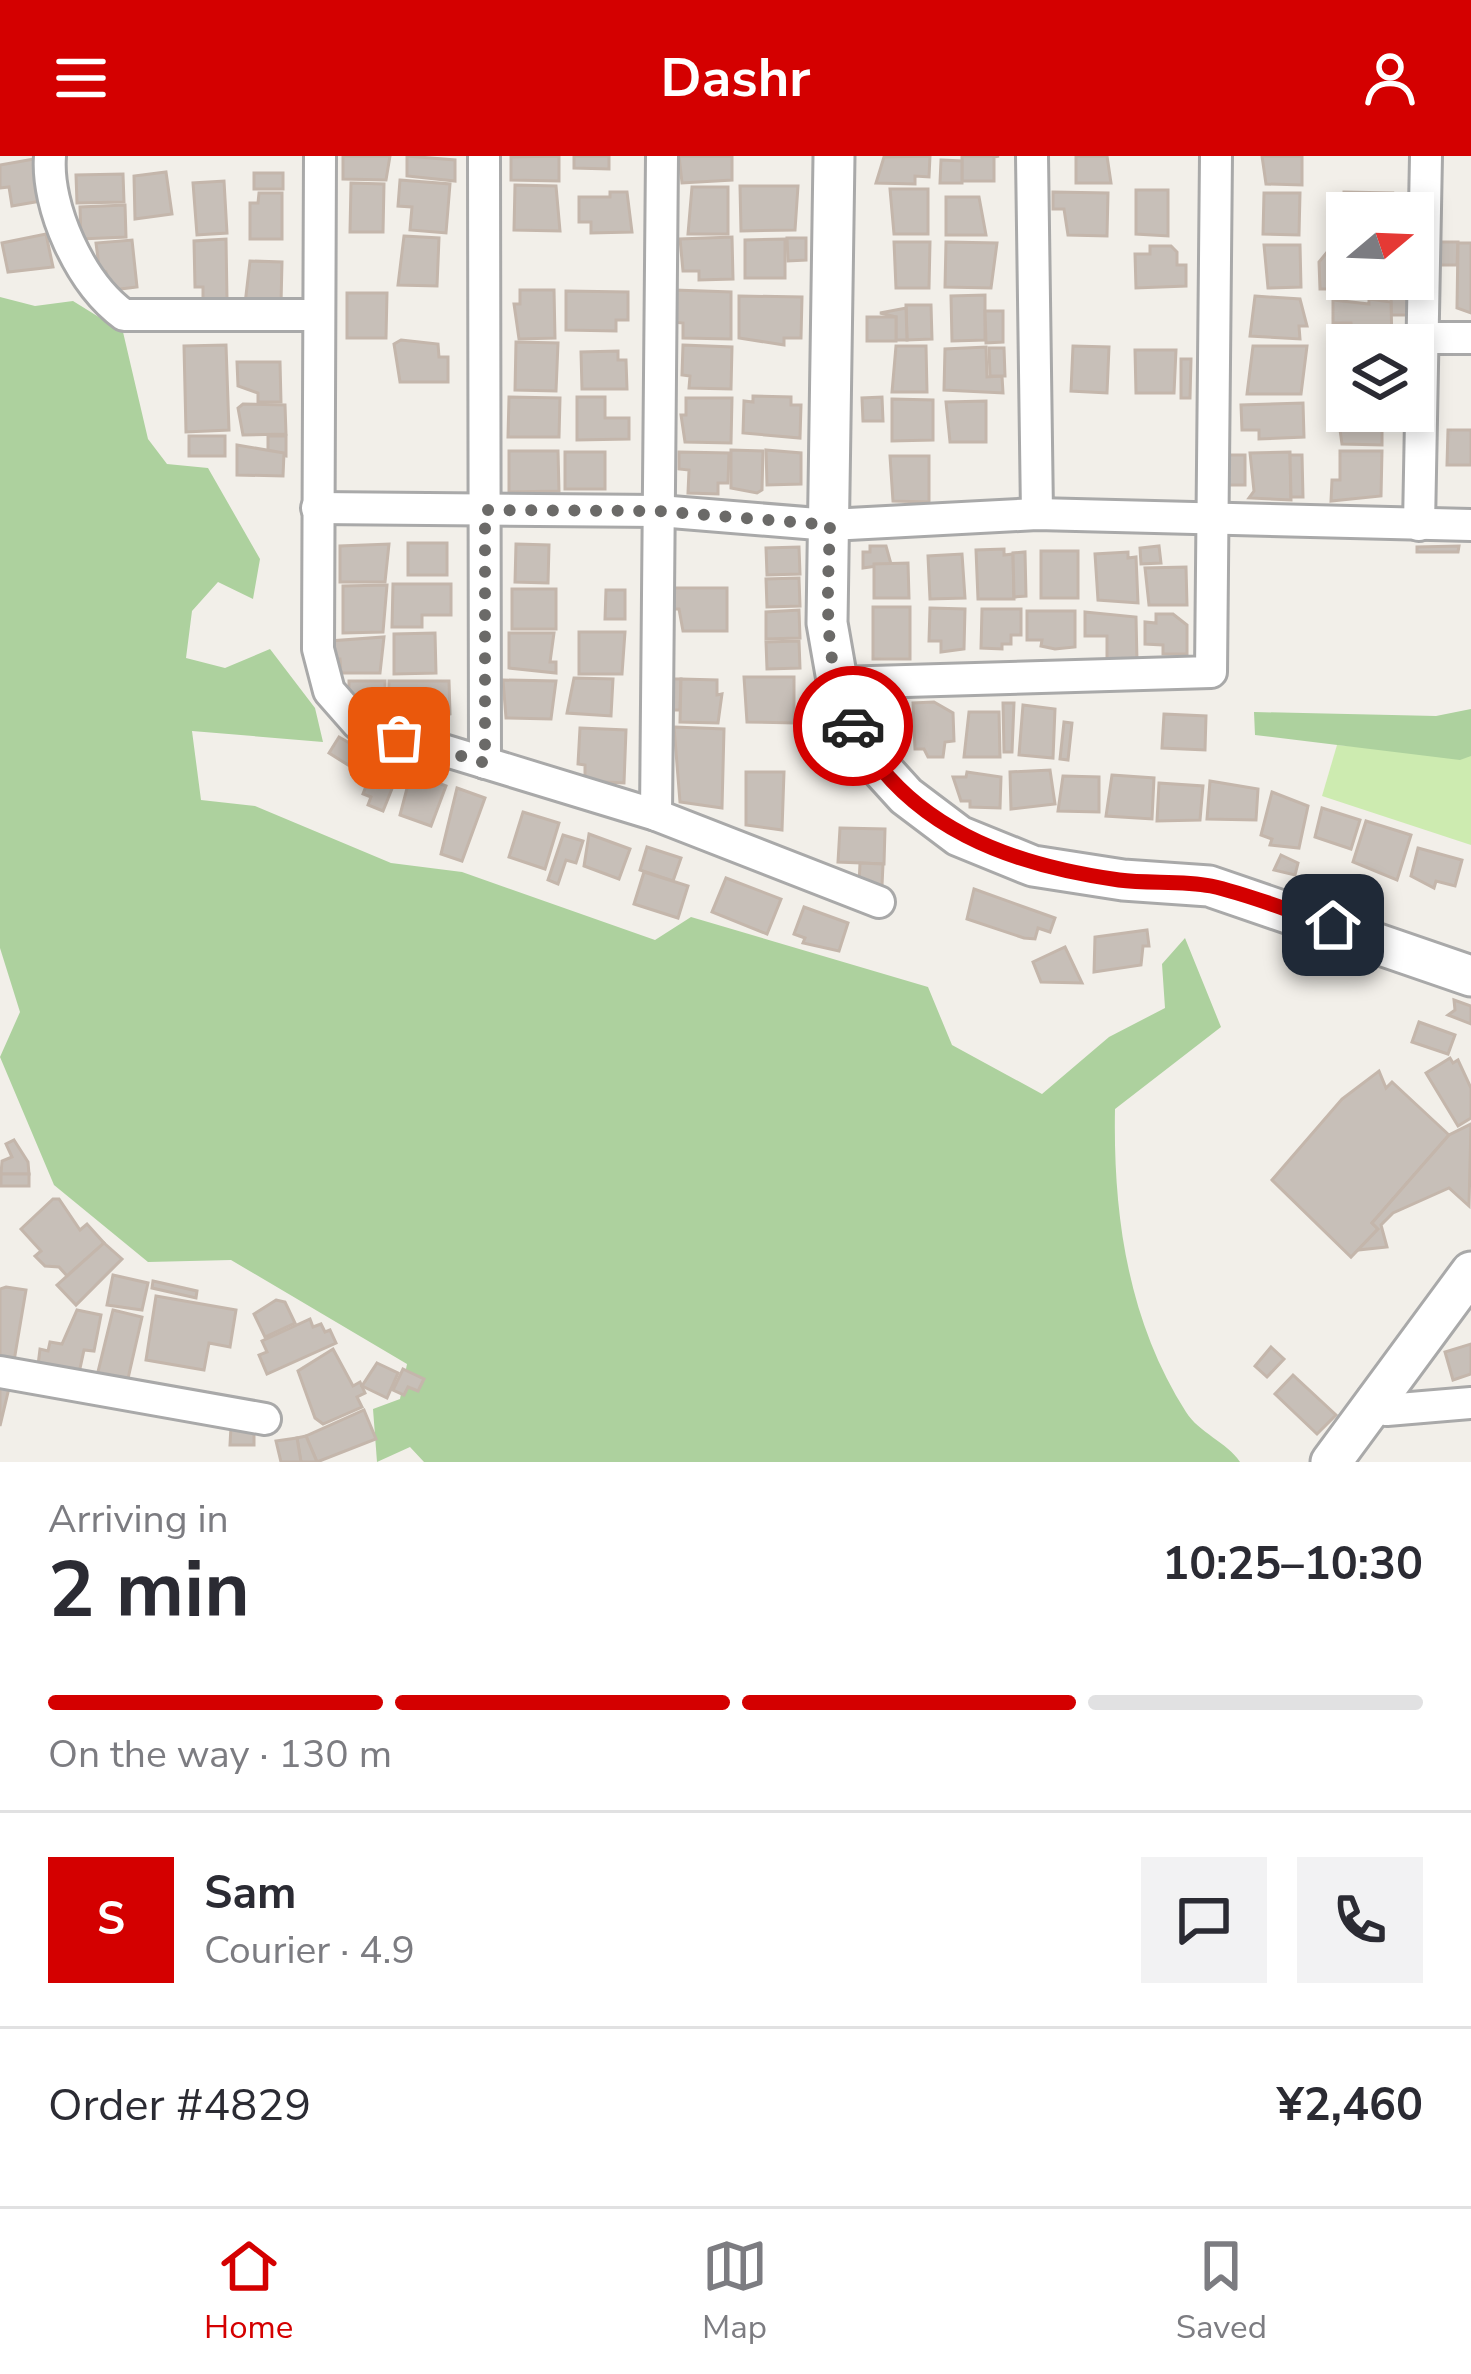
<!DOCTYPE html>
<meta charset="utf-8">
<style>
:root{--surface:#fff;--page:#f2f2f3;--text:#2b2b33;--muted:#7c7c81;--line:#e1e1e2;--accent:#d40000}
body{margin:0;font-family:"Nunito Sans",sans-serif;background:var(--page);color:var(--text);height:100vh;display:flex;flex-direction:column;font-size:45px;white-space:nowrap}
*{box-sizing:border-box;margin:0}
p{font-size:39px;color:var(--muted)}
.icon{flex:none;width:66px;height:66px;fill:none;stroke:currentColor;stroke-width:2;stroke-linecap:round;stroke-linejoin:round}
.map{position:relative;height:1306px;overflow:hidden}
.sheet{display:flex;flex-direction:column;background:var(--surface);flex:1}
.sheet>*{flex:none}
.needle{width:78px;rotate:71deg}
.tools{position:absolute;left:1326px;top:36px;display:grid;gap:24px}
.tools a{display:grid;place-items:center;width:108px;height:108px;border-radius:0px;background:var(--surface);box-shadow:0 6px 18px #0003;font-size:60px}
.pin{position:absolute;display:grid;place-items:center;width:102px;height:102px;color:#fff;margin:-51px;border-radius:24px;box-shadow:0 6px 18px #0006}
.courier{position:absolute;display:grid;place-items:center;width:120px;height:120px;margin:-60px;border:9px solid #d40000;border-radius:50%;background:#fff;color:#222;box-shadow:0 3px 15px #0007}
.summary em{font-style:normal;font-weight:700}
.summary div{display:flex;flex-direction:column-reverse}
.summary{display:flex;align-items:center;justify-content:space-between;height:204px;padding:0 48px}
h1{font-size:78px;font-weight:700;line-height:90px}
.bar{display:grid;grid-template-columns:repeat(4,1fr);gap:18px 12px;align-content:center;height:144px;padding:0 48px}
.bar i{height:15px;border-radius:9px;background:var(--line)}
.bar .active{background:var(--accent)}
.bar p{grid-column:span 4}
.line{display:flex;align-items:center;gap:30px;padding:0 48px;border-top:3px solid var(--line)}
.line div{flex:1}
.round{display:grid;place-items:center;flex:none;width:126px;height:126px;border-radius:0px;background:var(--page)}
header{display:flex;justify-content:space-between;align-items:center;height:156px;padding:0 48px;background:var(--accent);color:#fff;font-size:54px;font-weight:700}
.tab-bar{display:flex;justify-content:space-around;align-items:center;height:168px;border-top:3px solid var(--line);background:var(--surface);font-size:33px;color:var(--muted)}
.tab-bar a{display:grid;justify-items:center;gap:6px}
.tab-bar .active{color:var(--accent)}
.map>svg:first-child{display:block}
.grass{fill:#cdebb0}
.forest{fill:#add19e}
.building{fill:#c7bfb8;stroke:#c4b6ab;stroke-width:3}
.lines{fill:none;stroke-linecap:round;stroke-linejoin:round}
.minor-casing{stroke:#a9a9a9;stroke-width:36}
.tertiary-casing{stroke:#a9a9a9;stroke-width:45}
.minor{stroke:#fff;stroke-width:30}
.tertiary{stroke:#fff;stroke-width:39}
.done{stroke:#6b6a68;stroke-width:12;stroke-dasharray:0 21.6}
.route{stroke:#d40000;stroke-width:15}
</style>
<header><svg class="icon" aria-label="menu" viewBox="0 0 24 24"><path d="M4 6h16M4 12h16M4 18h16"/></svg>Dashr<svg class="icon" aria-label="person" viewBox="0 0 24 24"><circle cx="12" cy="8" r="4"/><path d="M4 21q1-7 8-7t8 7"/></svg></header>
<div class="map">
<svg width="1471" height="1306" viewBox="0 0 1471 1306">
<rect width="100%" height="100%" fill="#f2efe9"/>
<path class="grass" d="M1337,589L1471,600V689L1322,640Z"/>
<g class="forest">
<path d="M0,141L35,150L73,145L123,176L148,283L167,308L208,312L260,403L253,443L218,426L192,455L186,502L225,512L270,493L315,552L323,586L192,575L201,644L255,650L391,707L462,716L655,784L691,761L928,831L952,889L1042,938L1109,881L1165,852L1162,808L1185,782L1221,871L1115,953C1113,1059 1128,1165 1186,1256C1199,1277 1227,1286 1240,1306H424L410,1291L377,1306L373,1253L400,1243L407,1208L231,1104L148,1106L54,1029L0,901L20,856L0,792Z"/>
<path d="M1471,553V600L1460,604L1255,579L1254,556L1436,560Z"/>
</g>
<g class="building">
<path d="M343,0H390L386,24L343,23Z"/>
<path d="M407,0L455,4V25L407,20Z"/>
<path d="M559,0V25L511,24V1Z"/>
<path d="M574,0H609V13L574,12Z"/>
<path d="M679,0H732V24L682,27Z"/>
<path d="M930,0L929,21L915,20V28L876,27L884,1Z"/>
<path d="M962,0H999L994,1V25H962Z"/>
<path d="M1076,0H1107L1111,27H1076Z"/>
<path d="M1262,0H1302V29L1266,28Z"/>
<path d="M34,3L41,45L12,50L9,31L0,32V9Z"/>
<path d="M941,4L962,5V27H940Z"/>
<path d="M166,16L172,58L135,63L134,20Z"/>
<rect x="254" y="17" width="29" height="16"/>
<path d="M123,18L124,46L77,47L76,19Z"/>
<path d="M400,24L450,28L446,77L410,74L412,51L398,50Z"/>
<path d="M224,25L227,77L197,79L193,27Z"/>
<path d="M351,27L384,28L383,76H350Z"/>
<path d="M515,29L556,30L560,75L514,74Z"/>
<path d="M740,30H798L795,74L741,75Z"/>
<path d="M692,31H728V78H688Z"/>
<path d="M890,33H928V78H894Z"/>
<path d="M1136,34H1168V80L1136,78Z"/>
<path d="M610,36H627L632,76L591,77V66H579V41H610Z"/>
<path d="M1053,36L1108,37L1107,80L1068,79L1064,53H1053Z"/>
<path d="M1344,36L1393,37L1398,57H1347L1344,79Z"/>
<path d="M259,37H282V83H250V47H258Z"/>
<path d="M1264,37H1300L1299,79L1263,78Z"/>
<path d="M946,41H979L986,79H946Z"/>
<path d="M125,49L126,81L81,83L80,51Z"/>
<path d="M46,78L53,111L8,116L2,87Z"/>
<path d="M404,80L439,82L437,130L398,129Z"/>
<path d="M732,81L733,123L699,124V115H683L680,83Z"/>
<path d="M787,82H806V104L788,105Z"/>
<path d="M226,83L227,143H203V131H195L194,85Z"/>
<path d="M785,83V122H745V84Z"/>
<path d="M132,84L137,131L112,134L106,116L100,118L96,87Z"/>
<path d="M894,86H930L929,132H896Z"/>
<path d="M946,86L997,87L991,132L945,131Z"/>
<path d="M1439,86H1458L1457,109H1438Z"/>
<path d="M1458,87H1471V157L1457,152Z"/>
<path d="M1264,89H1300L1301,131L1268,132Z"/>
<path d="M1150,90H1171L1177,96V109H1186V130L1136,132L1135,98H1150Z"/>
<path d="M1328,95H1347V123H1392V133H1320L1319,106Z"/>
<path d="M250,105L282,106L281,148H245Z"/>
<path d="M520,134H554L555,182L519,183L514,148H520Z"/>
<path d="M674,134L731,136V183L683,182V167L672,166Z"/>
<path d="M566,135L628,136V164H616V175L566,174Z"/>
<path d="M347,137H387L386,182H347Z"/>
<path d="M985,139V184L952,185L951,140Z"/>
<path d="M1407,139V159H1391V140Z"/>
<path d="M739,140L802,141L801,182H784V189L739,182Z"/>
<path d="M1255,140L1300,143L1307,170H1299L1300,183L1250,180Z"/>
<path d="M1369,143L1391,146L1392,187H1354L1351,167H1333V144L1369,148Z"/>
<path d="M906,149H931L932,183L907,184Z"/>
<path d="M906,152L907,184H896V161L880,157Z"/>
<path d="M985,155H1003V186L986,187Z"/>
<rect x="867" y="161" width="29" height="24"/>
<path d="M401,184L438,188L439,201H448V226H400L394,188Z"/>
<path d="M516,186L558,187L556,235L515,234Z"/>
<path d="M226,189L229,274L186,276L184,190Z"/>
<path d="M683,189L732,191L731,233L689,232L690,220L682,219Z"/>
<path d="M896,190H926L927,236H892Z"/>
<path d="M1073,190L1109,191L1107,237L1071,235Z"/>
<path d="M1253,190H1307L1301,238H1247Z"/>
<path d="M986,191L987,221L1002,220L1003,237L944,234L945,193Z"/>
<path d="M989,192H1004L1005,220H990Z"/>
<path d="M1135,194H1176L1174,237H1136Z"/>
<path d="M618,195V204H626L627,233H582L581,196Z"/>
<path d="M1181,203H1191L1190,242H1181Z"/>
<path d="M237,206H280L281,246H258V237L238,230Z"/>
<path d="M753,240L791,241V249H801L800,282L743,277L744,245L753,246Z"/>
<path d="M509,241L560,242L559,281H508Z"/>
<path d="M577,241H605V262H629V283L577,284Z"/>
<path d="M882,241L883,265H863L862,242Z"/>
<path d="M686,242H732L731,287L685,286L681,259H686Z"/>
<path d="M892,243L933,244V284L892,285Z"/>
<path d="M986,245V286H950L946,246Z"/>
<path d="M1336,246H1347V255H1382V289L1342,288Z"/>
<path d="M1303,247L1304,281L1259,283V274H1242L1241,249Z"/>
<path d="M243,248L285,249L286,278L243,279L238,252Z"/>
<path d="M1448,274H1471V309H1447Z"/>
<rect x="189" y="280" width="36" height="20"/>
<path d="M268,280H286V300L268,297Z"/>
<path d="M237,289L284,297L283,320L237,319Z"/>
<path d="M731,294L763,295L762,334L757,337L731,332Z"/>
<path d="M766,294L801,297V328L767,329Z"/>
<path d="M509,295H558L559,335L509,336Z"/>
<path d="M1340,295H1382L1381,340L1331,345L1332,324H1340Z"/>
<rect x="565" y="296" width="40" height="37"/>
<path d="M679,296L729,297L728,327H718V338L688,337L689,314L679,313Z"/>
<path d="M1290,296L1291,344L1249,342L1254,335L1250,297Z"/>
<path d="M1225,299H1245V329H1224Z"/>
<path d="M1290,299H1302L1303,341H1291Z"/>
<path d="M890,300H929V346L893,345Z"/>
<rect x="408" y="387" width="39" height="32"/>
<path d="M389,388L385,426H340V390Z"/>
<path d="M516,388L549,389L548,427L515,426Z"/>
<path d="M870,390H886L891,408L863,412V396H870Z"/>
<path d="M1159,390L1161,407L1141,408L1140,392Z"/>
<path d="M1459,390L1458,396H1417V391Z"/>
<path d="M799,391L800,418L767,419L766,392Z"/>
<path d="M1004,393V399L1013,398L1014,443H978L976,394Z"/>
<rect x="1041" y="395" width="37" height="47"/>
<path d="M1025,396L1026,440L1014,441L1013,397Z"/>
<path d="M1128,396V402L1136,401L1138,447L1098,444L1095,398Z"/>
<path d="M962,398L965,442L930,443L928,400Z"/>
<path d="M908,407L909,442H874V408Z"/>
<path d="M1186,411L1187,449H1149L1145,412Z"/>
<path d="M799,422L800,450L767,451L766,423Z"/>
<path d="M393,428H451V459H422V471H392Z"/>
<path d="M387,429L383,476L343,477V430Z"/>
<path d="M665,432H727V475H683L679,453H665Z"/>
<rect x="512" y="433" width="44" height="40"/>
<path d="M606,434H625V463H605Z"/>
<rect x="873" y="451" width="37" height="52"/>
<path d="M930,452L965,453L964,493L941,496V485H929Z"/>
<path d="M982,453H1021V479H1011V488H1002V493L981,492Z"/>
<path d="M799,454L800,482L766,483V456Z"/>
<path d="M1027,455H1075V491L1055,493L1041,490L1042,484H1027Z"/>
<path d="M1085,456L1136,461L1137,505L1107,506V480H1085Z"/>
<path d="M1156,458H1173L1187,469V498H1163V489L1145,488V466L1156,467Z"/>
<path d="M579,476H625L622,518H579Z"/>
<path d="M435,477L436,517L394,518V478Z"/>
<path d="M509,477H554L550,506H556V517L509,512Z"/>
<path d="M384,481L380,517H341L340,503H331L330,485Z"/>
<path d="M799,485L800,512L767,513L766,486Z"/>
<path d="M744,521H794V567L747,566Z"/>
<path d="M574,522L613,523L611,560L567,557Z"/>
<path d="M661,523H681L680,554H660Z"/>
<path d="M681,523L717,524V539L722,538L718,567L680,566Z"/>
<path d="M503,524L556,525L551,563L506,562Z"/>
<path d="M349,525H385V561L358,556L349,547Z"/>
<path d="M389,525H449L450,558L443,559V570L423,576L419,561H388Z"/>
<path d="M934,546L953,557L954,585L945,586L943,601H928L924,593H915L913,547Z"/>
<path d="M1003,547H1014L1012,596H1004Z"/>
<path d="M1023,549L1055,553L1053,602L1019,599Z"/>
<path d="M969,556H999L1000,601H964Z"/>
<path d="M1164,558L1206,560L1205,594L1162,592Z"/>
<path d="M1064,566L1072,567L1068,604L1060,603Z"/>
<path d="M674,571L724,573L722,652L680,646Z"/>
<path d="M580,572L626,574L624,627L585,625V609L578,608Z"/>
<path d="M339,581L358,592L348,609L329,597Z"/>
<path d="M360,599L399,615L383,655L368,649L371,641L363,638L368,625L352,619Z"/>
<path d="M1050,614L1055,648L1011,653L1010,616Z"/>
<path d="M746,616H784L782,674L746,669Z"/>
<path d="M967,616L1001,621L1000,652L970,651V645H961L953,621H966Z"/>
<path d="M411,617L446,630L431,670L400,659Z"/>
<path d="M1112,619L1154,622L1152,663L1106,660Z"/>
<path d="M1063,620L1099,621V656L1058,655Z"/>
<path d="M1210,625L1258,633L1256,664L1207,663Z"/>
<path d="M1159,627L1203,630L1200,664L1157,665Z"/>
<path d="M457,632L485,642L462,705L441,698Z"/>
<path d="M1272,636L1308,650L1299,692L1270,689L1272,683L1261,679Z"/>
<path d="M1322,652L1360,664L1351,693L1315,681Z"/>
<path d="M523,656L559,667L545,713L509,701Z"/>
<path d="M1366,665L1411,679L1397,724L1353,706Z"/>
<path d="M840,672L885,673L884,708L838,706Z"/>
<path d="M589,678L630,693L619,723L584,710Z"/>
<path d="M563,679L583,685L576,707L566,704L558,728L548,724Z"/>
<path d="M647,691L681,702L673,725L640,714Z"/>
<path d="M1418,692L1462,704L1455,730L1436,725L1434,732L1411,720Z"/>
<path d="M1281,699L1298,707L1295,719L1274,714Z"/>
<path d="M860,707L883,708L882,730L859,729Z"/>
<path d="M644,716L688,730L678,762L634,748Z"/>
<path d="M726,722L781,743L767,778L712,756Z"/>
<path d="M974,733L1055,762L1050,776L1038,772L1035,783L1024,782L967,763Z"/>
<path d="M804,751L848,767L839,795L803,787L805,782L794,778Z"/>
<path d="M1147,774L1149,790H1143L1141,809L1094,816L1095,781Z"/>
<path d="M1065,791L1082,827L1041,826L1033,806Z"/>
<path d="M1454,844L1471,850V868L1448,859L1455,854Z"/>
<path d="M1419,866L1455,879L1448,898L1412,886Z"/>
<path d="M1450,902L1453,907L1458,904L1471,932V962L1458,970L1426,917Z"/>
<path d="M1379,915L1386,932L1392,926L1449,979L1372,1067L1378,1073L1351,1101L1272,1024L1342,943Z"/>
<path d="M1471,968L1469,1050L1449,1032L1393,1057L1381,1069L1387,1091L1358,1094L1378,1073L1372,1067L1449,979Z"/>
<path d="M14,984L28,1006L29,1018H1L2,1005L12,1001L6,988Z"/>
<rect x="1" y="1018" width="28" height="12"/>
<path d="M53,1043H59L80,1074L87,1068L104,1087L67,1120L59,1111L45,1110L35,1100L41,1095L21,1073Z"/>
<path d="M104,1087L122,1103L76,1149L57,1129Z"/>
<path d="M113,1119L148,1127L142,1154L107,1149Z"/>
<path d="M153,1125L197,1135L196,1142L152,1132Z"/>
<path d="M6,1131L26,1134L14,1205L0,1203V1133Z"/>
<path d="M156,1140L236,1154L230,1191L209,1187L204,1214L146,1204Z"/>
<path d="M276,1144L285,1146L295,1167L265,1181L254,1158Z"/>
<path d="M77,1154L101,1159L94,1195L84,1194L79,1217L38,1209L40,1193L48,1195L50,1186L62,1188Z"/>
<path d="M113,1154L142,1161L127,1227L97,1220Z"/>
<path d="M310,1163L313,1171L321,1168L325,1176L330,1174L336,1187L267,1218L259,1199L267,1196L262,1185Z"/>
<path d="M1471,1188V1218L1453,1224L1445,1196Z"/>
<path d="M1271,1191L1284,1203L1267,1221L1255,1210Z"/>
<path d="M333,1193L353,1230L360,1226L365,1237L357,1241L362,1251L323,1268L315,1262L298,1215Z"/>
<path d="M377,1207L398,1217L387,1242L362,1230Z"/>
<path d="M403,1213L424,1223L418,1235L408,1231L404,1239L393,1234Z"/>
<path d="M1293,1219L1336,1259L1317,1278L1275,1238Z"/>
<path d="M0,1231L9,1232L0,1270Z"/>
<path d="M364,1254L376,1283L317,1306L306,1280Z"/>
<path d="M231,1270L254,1271V1289H230Z"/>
<path d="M306,1280L317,1306H301L297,1282Z"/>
<path d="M297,1282L301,1306H281L276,1285Z"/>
</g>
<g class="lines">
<defs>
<g id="minor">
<path d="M50,0C46,51 80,127 124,159H319"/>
<path d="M320,0L318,493L329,535L358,568L656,659L879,746"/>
<path d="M484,0L485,607"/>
<path d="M1032,0L1037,358"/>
<path d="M1422,182H1471"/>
<path d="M317,352L659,355L830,369L1037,358L1471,369"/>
<path d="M1419,369L1426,0"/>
<path d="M837,527L1211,516L1216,0"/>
<path d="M656,659L662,0"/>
<path d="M0,1216L265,1263"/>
<path d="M1373,1242L1387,1254L1471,1247"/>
</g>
<g id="tertiary">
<path d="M834,0L827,467L841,547L866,596L906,640L959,680L1033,710L1123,724L1209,730L1471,820"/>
<path d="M1331,1306L1471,1116"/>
</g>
</defs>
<use href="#minor" class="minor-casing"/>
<use href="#tertiary" class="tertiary-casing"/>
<use href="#minor" class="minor"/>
<use href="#tertiary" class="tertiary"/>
</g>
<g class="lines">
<path class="done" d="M399,582L485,607V354L659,355L830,369C828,436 821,509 853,570"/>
<path class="route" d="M853,570C907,672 1011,709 1119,724C1149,728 1181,724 1211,730C1252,739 1293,757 1333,769"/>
</g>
</svg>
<div class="tools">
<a><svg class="needle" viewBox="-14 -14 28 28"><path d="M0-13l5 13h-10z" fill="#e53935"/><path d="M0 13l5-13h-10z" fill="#7c7c81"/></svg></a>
<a><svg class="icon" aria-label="layers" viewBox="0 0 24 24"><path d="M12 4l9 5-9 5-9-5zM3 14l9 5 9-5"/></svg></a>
</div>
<div class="pin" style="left:399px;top:582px;background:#ea580c"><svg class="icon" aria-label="bag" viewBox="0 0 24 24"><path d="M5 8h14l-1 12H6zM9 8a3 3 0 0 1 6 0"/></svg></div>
<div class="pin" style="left:1333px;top:769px;background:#1f2937"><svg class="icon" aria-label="home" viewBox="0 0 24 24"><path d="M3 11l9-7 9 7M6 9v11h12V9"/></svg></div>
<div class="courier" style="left:853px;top:570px"><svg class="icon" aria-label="car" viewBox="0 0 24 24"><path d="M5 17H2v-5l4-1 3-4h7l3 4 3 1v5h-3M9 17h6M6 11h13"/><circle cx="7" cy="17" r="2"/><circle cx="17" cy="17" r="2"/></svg></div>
</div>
<section class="sheet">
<div class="summary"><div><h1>2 min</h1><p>Arriving in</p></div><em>10:25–10:30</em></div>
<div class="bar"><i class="active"></i><i class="active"></i><i class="active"></i><i></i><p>On the way · 130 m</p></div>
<div class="line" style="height:216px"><b class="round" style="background:var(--accent);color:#fff">S</b><div><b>Sam</b><p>Courier · 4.9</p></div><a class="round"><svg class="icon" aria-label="chat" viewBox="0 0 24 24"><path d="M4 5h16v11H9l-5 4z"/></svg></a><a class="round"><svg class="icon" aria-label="phone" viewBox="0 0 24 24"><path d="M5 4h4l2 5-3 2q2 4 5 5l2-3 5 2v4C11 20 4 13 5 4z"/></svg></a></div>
<div class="line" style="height:156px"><div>Order #4829</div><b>¥2,460</b></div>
</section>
<nav class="tab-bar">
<a class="active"><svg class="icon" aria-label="home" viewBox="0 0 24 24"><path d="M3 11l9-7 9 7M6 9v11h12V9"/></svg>Home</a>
<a><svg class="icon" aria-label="map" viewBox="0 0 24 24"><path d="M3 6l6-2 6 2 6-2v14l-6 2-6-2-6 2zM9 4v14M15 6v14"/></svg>Map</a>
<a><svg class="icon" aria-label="saved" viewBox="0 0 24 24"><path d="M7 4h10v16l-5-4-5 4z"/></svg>Saved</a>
</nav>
